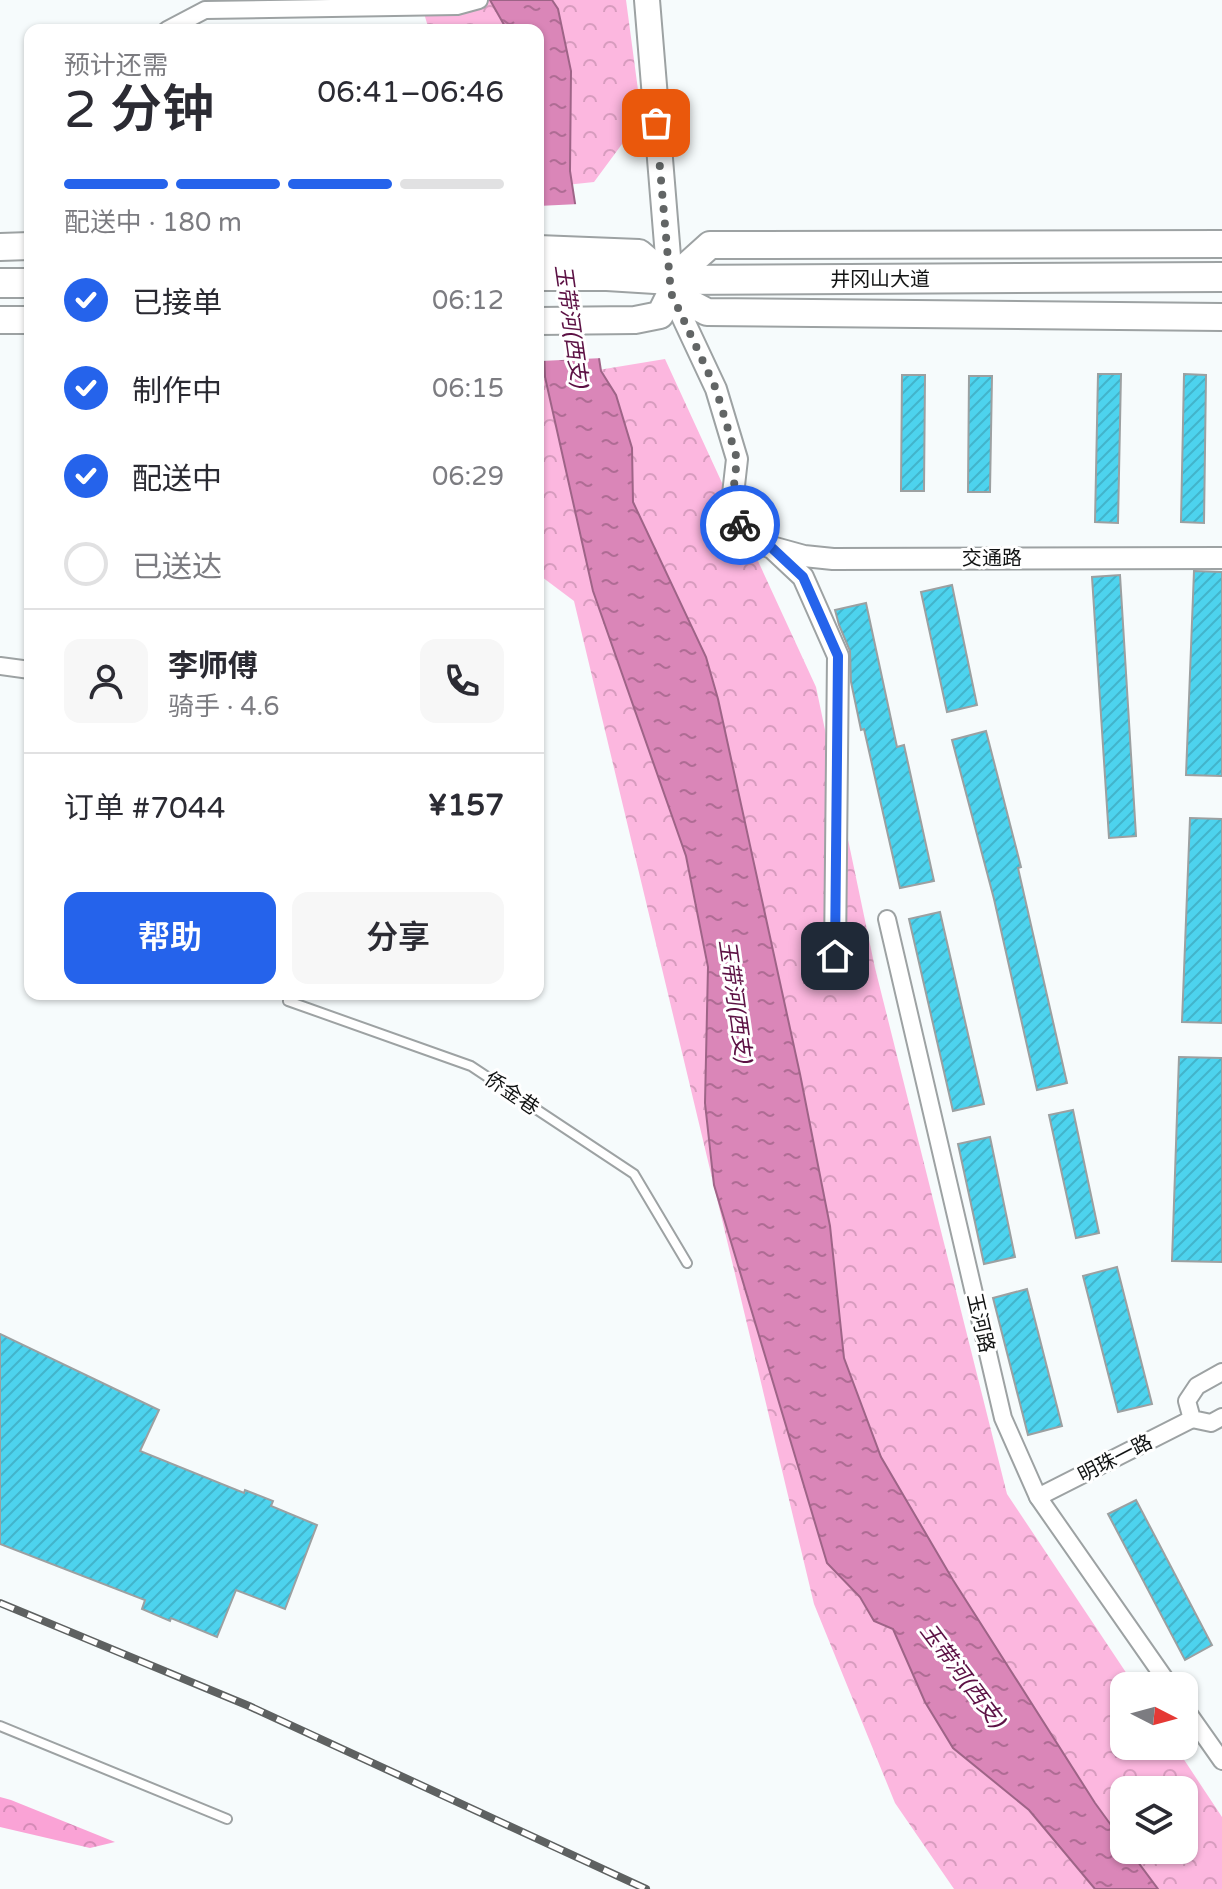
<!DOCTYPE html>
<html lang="zh">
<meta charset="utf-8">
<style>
:root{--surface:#fff;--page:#f7f7f7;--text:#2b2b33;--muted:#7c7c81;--line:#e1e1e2;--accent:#2563eb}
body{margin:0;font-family:"Varela Round","Noto Sans SC",sans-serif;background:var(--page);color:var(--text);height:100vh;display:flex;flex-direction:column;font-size:30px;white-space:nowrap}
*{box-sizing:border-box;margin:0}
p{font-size:26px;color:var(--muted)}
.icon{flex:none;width:44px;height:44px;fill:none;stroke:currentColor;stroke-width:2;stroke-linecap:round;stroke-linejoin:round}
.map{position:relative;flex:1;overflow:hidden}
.drawer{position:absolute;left:24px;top:24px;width:520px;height:976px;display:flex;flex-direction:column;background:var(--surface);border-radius:16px;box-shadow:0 2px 6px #0004}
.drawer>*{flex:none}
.needle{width:52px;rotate:96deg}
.fabs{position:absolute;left:1110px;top:1672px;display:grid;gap:16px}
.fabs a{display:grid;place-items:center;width:88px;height:88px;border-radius:16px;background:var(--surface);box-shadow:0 2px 6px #0004;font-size:40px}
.pin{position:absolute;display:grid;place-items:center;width:68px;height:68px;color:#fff;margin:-34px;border-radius:16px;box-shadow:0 4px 12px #0006}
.courier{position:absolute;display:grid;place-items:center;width:80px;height:80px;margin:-40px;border:6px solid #2563eb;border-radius:50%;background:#fff;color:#222;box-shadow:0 2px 10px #0007}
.headline em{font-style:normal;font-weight:600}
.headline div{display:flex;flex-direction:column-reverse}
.headline{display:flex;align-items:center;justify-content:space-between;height:136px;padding:0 40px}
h1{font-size:52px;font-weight:600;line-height:60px}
.bar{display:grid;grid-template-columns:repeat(4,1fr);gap:12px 8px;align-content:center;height:96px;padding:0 40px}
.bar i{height:10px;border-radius:6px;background:var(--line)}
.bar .current{background:var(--accent)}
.bar p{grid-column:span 4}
.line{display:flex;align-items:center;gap:20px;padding:0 40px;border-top:2px solid var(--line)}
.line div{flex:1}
.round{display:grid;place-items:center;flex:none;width:84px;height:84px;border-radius:16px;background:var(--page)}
ol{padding:0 40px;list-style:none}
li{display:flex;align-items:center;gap:24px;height:88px}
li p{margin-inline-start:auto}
li .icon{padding:8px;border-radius:50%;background:var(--accent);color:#fff;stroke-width:4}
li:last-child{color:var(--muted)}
li i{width:44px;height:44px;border:4px solid var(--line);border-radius:50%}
.button{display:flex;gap:16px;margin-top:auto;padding:16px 40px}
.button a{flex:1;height:92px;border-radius:16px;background:var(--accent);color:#fff;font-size:32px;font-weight:600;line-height:92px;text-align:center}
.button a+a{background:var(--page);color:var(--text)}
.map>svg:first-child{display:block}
.forest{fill:url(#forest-crowns)}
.park{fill:url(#park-crowns);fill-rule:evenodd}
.water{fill:url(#water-ripples);stroke:#9e6487;stroke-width:2}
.pier{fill:#f6fbfc}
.building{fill:url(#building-hatch);stroke:#9ca0a1;stroke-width:2}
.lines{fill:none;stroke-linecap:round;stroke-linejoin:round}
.service-casing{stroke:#9da2a3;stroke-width:12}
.minor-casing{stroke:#9da2a3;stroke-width:20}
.tertiary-casing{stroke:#9da2a3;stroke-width:24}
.secondary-casing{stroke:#9da2a3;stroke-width:28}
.primary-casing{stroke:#9da2a3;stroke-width:30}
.trunk-casing{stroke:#9da2a3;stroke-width:32}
.service{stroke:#fff;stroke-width:8}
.minor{stroke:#fff;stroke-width:16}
.tertiary{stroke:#fff;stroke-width:20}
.secondary{stroke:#fff;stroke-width:24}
.primary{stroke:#fff;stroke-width:26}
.trunk{stroke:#fff;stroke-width:28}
.rail-casing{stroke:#5e6161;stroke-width:8}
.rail{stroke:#fff;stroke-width:5;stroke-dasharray:15;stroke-linecap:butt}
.done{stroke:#626565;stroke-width:8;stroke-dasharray:0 14.4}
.route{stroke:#2563eb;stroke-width:10}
.labels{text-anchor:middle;stroke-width:6;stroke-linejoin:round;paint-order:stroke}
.street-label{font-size:20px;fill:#121414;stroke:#fff}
.water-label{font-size:22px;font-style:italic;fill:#5c1144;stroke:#fff}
</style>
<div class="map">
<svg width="1222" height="1889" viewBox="0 0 1222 1889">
<defs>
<pattern id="forest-crowns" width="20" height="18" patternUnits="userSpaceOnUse" patternTransform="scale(2)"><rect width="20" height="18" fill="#faa3d6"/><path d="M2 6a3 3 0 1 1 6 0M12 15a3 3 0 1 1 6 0" fill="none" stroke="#d58bb7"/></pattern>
<pattern id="park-crowns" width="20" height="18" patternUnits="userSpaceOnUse" patternTransform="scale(2)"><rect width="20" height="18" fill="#fcb7df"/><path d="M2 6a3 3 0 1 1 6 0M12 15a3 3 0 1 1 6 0" fill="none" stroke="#d79cbe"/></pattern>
<pattern id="water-ripples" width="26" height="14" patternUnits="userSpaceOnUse" patternTransform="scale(2)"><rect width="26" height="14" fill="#da86b8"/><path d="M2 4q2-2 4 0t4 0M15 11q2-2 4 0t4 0" fill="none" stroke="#af6c94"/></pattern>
<pattern id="building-hatch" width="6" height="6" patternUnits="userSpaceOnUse" patternTransform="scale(2)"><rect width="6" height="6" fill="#4dd3ee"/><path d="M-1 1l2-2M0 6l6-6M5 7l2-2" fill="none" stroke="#42b4cb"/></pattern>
</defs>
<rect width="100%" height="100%" fill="#f6fbfc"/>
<path class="forest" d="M0,1797L11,1800L115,1842L90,1848L0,1827Z"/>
<g class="park">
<path d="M420,0H626L638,90L625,140L594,182L538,188V30H429Z"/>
<path d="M665,359L816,687L875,968L1007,1494L1135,1686H1124V1746H1175L1222,1817V1889H954L895,1803L814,1604L574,601L538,574V380ZM1124,1790H1184V1850H1124Z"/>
</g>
<path class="water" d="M490,0H552L558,9L571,71L570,171L601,371L616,395L632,448L633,502L706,657L718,699L800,1074L830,1226L844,1358L881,1457L953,1580L1095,1803L1124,1843V1850H1129L1158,1889H1095L1029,1810L953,1748L925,1702L893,1629L874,1621L860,1597L827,1563L714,1185L705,1103L708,967L686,856L593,591L545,377L538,162V30H507Z"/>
<path class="pier" d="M579,204L603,358L541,361L538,206Z"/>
<g class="building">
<path d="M1098,374H1121L1118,523L1095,522Z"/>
<path d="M1184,374L1206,375L1204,523L1181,522Z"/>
<path d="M902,375H925L924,491H901Z"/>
<path d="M969,376H992L990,492H968Z"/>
<path d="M1194,571L1222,572V776L1186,775Z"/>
<path d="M1120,575L1136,836L1109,838L1092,577Z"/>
<path d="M952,585L977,705L947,712L921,592Z"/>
<path d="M866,603L897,747L904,745L934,881L900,888L864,729L861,730L851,682L850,651L839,625L835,610Z"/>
<path d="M986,731L1021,867L1018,868L1067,1083L1037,1090L994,899L952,740Z"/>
<path d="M1190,818L1222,819V1023L1182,1022Z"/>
<path d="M940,912L984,1104L953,1111L909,919Z"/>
<path d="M1179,1057L1222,1058V1262L1172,1261Z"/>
<path d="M1073,1110L1099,1233L1076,1238L1049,1115Z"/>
<path d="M990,1137L1015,1257L984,1264L958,1144Z"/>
<path d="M1117,1267L1152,1404L1118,1412L1083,1276Z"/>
<path d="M1027,1289L1062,1426L1028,1435L993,1298Z"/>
<path d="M0,1334L159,1410L140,1451L244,1493L245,1490L273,1501L271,1506L317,1525L285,1609L236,1590L217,1637L171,1618L170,1621L142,1609L145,1600L0,1544Z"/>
<path d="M1136,1500L1212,1645L1185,1660L1108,1514Z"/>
</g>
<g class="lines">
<defs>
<g id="service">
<path d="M291,994L288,1001L471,1066L634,1174L687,1263"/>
<path d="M0,1726L227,1819"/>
</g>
<g id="minor">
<path d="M167,30L205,10L457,6L479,0"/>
<path d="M0,666L30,670"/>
<path d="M887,919L1003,1418L1038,1497L1170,1686"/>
<path d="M1222,1372L1197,1386L1187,1401L1192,1419L1211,1423L1222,1417"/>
<path d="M1038,1497L1192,1419"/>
<path d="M1184,1707L1222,1761"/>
</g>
<g id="tertiary">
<path d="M671,293L716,389L737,459L732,503L745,538L772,548L803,577L838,656L835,956"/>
<path d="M775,548L804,556L833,559L1222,558"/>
</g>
<path id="secondary" d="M647,0L671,293"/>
<g id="primary">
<path d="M0,247L30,246"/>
<path d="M538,249L639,253L671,280L710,245L1222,244"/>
<path d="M0,320H30"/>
<path d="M538,321L635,320L660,315L671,293L707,312L1222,317"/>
</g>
<g id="trunk">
<path d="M538,276H607L671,280L1222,277"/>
<path d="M0,283H30"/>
</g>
</defs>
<use href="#service" class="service-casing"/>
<use href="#minor" class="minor-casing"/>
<use href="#tertiary" class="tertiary-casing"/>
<use href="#secondary" class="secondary-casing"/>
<use href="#primary" class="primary-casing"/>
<use href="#trunk" class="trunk-casing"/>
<use href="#service" class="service"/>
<use href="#minor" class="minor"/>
<use href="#tertiary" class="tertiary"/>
<use href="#secondary" class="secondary"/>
<use href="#primary" class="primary"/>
<use href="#trunk" class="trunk"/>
<defs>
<path id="rail" d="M0,1603L249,1706L646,1889"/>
</defs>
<use href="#rail" class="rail-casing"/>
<use href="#rail" class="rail"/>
</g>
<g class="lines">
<path class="done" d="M656,123L671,293L716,389L737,459L732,503L740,525"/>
<path class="route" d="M740,525L745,538L772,548L803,577L838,656L835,956"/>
</g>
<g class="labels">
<g class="street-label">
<text x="880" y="286">井冈山大道</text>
<text x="992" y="565">交通路</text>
<text transform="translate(512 1093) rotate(34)" y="7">侨金巷</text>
<text transform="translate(981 1323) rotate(77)" y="7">玉河路</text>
<text transform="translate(1115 1458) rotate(-27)" y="7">明珠一路</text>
</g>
<g class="water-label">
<text transform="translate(572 326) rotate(82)" y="8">玉带河(西支)</text>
<text transform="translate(736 1001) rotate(82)" y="8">玉带河(西支)</text>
<text transform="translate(963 1675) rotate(53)" y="8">玉带河(西支)</text>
</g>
</g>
</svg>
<div class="fabs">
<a><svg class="needle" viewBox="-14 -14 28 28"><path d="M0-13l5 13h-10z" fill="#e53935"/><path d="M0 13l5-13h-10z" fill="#7c7c81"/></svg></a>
<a><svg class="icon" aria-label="layers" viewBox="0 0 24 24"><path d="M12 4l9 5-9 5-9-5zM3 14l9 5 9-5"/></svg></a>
</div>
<div class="pin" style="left:656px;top:123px;background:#ea580c"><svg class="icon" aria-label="bag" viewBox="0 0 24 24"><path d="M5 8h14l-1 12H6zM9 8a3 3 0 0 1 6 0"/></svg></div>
<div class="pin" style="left:835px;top:956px;background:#1f2937"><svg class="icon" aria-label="home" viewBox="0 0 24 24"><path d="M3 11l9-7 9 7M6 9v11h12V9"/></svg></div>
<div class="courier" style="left:740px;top:525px"><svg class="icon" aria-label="bike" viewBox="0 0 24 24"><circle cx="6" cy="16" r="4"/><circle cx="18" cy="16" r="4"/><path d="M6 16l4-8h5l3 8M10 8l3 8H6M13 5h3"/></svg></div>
<section class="drawer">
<div class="headline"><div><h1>2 分钟</h1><p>预计还需</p></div><em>06:41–06:46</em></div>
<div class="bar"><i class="current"></i><i class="current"></i><i class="current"></i><i></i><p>配送中 · 180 m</p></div>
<ol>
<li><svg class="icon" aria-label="check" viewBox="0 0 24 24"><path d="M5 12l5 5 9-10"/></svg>已接单<p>06:12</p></li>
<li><svg class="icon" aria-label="check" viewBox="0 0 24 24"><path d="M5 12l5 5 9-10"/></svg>制作中<p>06:15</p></li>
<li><svg class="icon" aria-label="check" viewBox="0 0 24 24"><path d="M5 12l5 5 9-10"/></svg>配送中<p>06:29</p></li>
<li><i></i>已送达</li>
</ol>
<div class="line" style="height:144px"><a class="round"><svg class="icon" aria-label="person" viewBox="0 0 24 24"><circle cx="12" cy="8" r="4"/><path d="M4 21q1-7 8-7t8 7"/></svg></a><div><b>李师傅</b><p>骑手 · 4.6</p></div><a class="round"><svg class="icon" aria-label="phone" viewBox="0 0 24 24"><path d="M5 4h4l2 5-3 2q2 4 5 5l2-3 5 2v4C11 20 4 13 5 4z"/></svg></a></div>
<div class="line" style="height:104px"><div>订单 #7044</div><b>¥157</b></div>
<div class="button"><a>帮助</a><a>分享</a></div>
</section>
</div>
